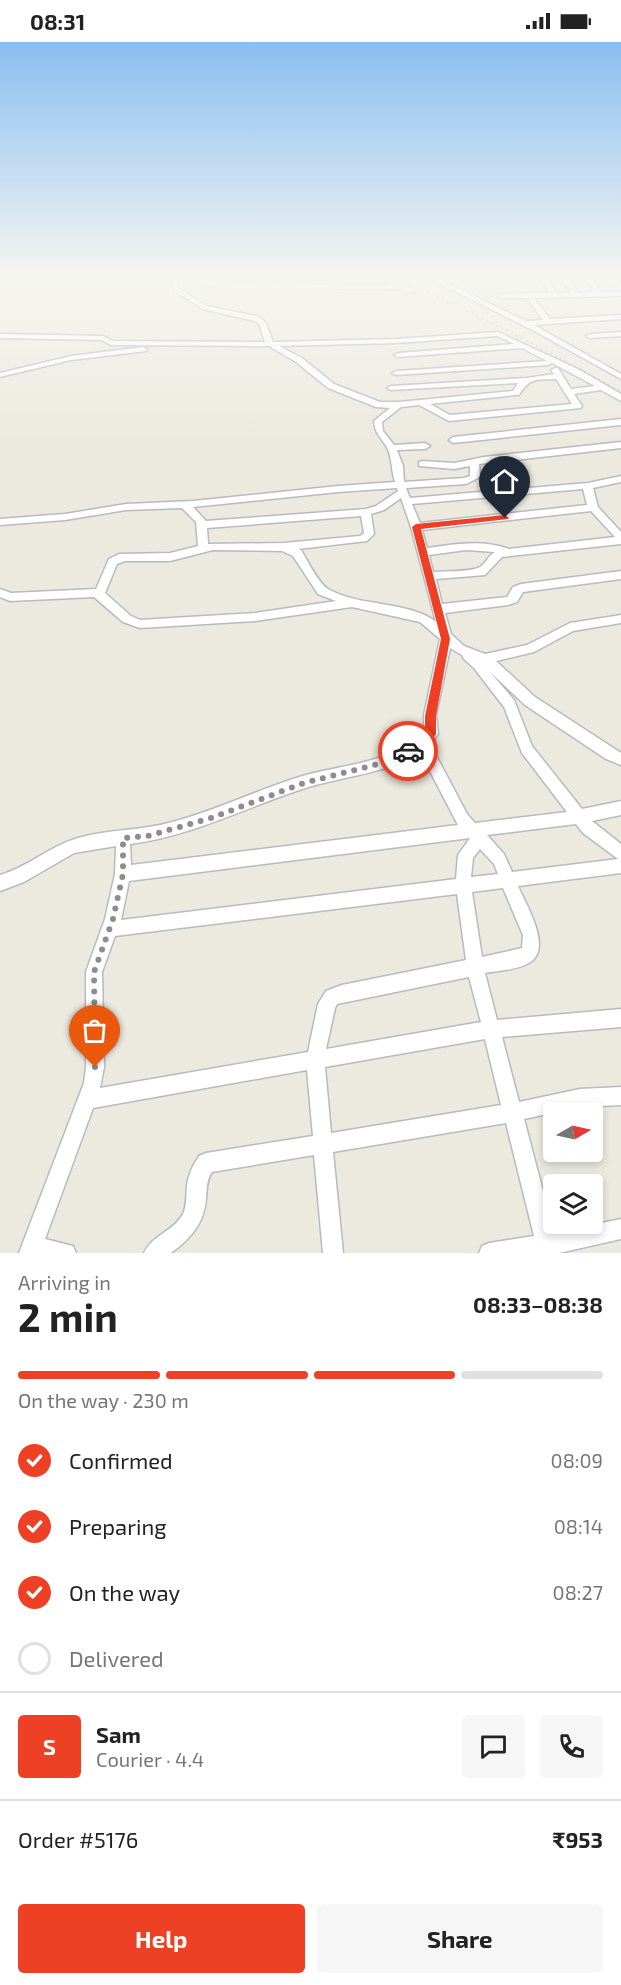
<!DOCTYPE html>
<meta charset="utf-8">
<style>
:root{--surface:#fff;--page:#f6f6f6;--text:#222;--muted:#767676;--line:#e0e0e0;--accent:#ed4024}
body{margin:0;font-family:"Exo 2",sans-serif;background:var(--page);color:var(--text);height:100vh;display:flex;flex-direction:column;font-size:22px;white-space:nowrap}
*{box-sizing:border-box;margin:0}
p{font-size:20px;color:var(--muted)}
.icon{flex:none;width:33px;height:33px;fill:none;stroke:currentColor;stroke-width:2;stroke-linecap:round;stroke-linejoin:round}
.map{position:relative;height:1211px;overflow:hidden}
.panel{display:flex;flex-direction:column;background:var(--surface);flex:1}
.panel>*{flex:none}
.needle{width:39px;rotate:81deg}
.controls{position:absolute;left:543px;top:1060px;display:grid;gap:12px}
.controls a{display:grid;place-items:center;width:60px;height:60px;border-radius:6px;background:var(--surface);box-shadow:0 3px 9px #0003;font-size:30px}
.pin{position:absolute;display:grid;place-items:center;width:51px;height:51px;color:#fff;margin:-62px -26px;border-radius:50% 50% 50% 0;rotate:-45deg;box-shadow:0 0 6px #0007}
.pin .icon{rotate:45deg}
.courier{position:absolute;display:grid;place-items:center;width:60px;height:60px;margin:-30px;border:4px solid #ed4024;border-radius:50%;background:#fff;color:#222;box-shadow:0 2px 8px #0007}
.headline em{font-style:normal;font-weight:700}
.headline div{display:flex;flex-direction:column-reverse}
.headline{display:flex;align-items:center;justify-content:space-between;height:102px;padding:0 18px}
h1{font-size:39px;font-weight:700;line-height:45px}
.bar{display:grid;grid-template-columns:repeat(4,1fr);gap:9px 6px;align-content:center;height:72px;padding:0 18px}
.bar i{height:8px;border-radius:4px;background:var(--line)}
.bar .selected{background:var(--accent)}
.bar p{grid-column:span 4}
.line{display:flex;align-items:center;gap:15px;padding:0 18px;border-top:2px solid var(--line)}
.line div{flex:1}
.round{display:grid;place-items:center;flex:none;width:63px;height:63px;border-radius:6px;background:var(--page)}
ol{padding:0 18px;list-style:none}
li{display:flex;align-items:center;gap:18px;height:66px}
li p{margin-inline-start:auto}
li .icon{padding:6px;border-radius:50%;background:var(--accent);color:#fff;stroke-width:4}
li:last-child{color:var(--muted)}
li i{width:33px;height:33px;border:3px solid var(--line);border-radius:50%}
.action{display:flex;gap:12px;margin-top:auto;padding:12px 18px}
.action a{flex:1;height:69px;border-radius:6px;background:var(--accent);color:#fff;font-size:24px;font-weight:700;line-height:69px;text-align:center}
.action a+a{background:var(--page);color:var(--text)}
.status{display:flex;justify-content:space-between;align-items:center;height:42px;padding:0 30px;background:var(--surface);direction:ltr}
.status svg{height:16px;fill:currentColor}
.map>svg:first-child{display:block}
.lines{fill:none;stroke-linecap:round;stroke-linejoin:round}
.minor-casing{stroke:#b7babf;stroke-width:3}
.minor{fill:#fff;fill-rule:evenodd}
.rail{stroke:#b3b4b4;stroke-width:2;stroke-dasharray:1 4.5;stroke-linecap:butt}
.route{fill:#ed4024}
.done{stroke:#8c8e8d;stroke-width:6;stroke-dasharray:0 10.8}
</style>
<div class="status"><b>08:31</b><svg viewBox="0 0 49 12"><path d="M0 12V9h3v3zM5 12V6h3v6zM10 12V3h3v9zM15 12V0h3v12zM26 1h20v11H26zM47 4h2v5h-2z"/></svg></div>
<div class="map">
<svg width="621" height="1211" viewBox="0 0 621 1211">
<rect width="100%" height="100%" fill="#eceadf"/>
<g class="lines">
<defs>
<g id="minor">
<path d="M171,235H177L179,247L207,264L260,275L266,281L273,300L396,297L498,290L580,328L621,352V359L601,348L574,352L582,364L581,366L449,379L419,363L401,365L382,380L383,389L394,403L425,401L430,404L425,407L397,408L403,424L404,440L464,436L470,434V424L454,427L419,424V420L422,419L454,421L484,415L621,400V406L479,422L480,435L466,442L406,446L410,456L588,441L621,434V440L593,446L598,465L621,490V502L502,515L485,533L436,537L442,562L507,555L513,545L521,542L621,529V537L523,550L517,560L508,563L445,571L451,592L464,604L485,612L527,603L570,581L621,573V581L573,589L534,610L496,619L535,655L621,711V723L606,717L525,663L490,630L514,658L532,704L582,767L621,759V773L592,779L621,802V831L518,844C526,863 555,909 527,922C515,928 498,929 485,931L497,978L621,967V985L502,995L519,1060L580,1047L621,1045V1063L580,1065L524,1077L554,1191L621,1177V1197L559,1211H479L482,1204L489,1201L534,1194L506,1081L333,1110L343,1211H323L314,1113L212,1130C206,1138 207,1148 206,1157C204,1182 190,1197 171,1211H144C151,1194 174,1189 183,1172C187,1164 186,1153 187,1144C188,1133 193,1123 199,1114L206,1111L313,1094L307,1028L93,1066L45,1197L73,1204L76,1211H19L84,1041L86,1025V930L105,877L115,832L116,804L74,811L24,840L0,849V833C28,825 50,804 78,796C109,787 141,789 172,780C218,768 261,746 306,733C347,722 392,721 424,690V673L440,597L420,580L352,565L255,579L140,586L123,580L94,555L10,559L0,555V547L11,551L96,547L109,517L119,512L170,511L198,504L196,480L182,466L126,468L65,478L0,483V477L65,472L126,462L193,459L338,444L395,440C392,431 392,421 389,410C384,397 375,394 374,379L390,366L376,365L328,346L296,320L269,304L111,303L101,298L0,296V292L103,294L113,299L265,300L259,282L255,279L203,267L174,249ZM497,294L514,302L398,311L394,313L398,315L522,306L547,319L396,329L392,331L396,333L548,323L552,321L595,344L571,347L558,326H555L551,328L554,332L526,336L391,344L387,346L391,348L518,341L513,349L399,360H380L334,342L302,316L279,304L396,301ZM556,337L572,362L450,373L430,362L516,353H519C530,335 537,338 556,337ZM397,446L398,449L376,464L366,467L206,479L193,465L338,450ZM583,447L587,463L420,481L412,462ZM401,456L411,485L436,580C410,559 359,565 328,547C319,542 307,518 301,508L298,507L367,499L374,492L371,472L384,468ZM591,469L615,495L509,507C482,497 455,502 427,506L422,488ZM361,474L364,491L360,494L284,501L208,502L207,486ZM213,508L282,509L293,514L318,552L336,559L255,571L140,578L131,574L105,551L117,522L125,519H170ZM466,508L495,510C487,514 486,523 478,526C467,530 446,529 433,530L429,513ZM450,606L462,613L464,617L474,626L504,665L522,711L567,770L475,781L467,772L430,702L438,692L436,673ZM420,710L458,783L131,823L130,802C191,794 245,766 302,747C342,734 384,733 420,710ZM576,782L583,791L618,817L512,830L504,812L487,793ZM470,796L458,813L456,837L121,878L129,839ZM480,807L494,822L498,832L471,835L473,816ZM503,846L523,893L522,906L482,915L472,850ZM457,852L466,918L342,943L326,949L318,962L308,1010L100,1046L104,1025L102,930L115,894ZM469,935L481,980L326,1007L335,966L337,962ZM485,997L501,1063L331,1091L325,1025Z"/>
<path d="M203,235H209L213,241L392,243L375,235H384L416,249L413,251L402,247L213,245L207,243Z"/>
<path d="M427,235H435L526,279L543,278L527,256H501L498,254L501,252L549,251L539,235H545L556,251H571L560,235H566L578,251L594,250L584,235H590L601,250H621V254L534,256L550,277L621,273V277L534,283L621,332V337L538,291Z"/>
<path d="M608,235H614L621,243V249Z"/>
<path d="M621,290V294L590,296L586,294L590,292Z"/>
<path d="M143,305L147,307L146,309L71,318L0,335V331L71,314Z"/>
<path d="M621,377V383L453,401L449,398L453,395Z"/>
</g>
</defs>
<use href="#minor" class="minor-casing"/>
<use href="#minor" class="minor"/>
<path class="rail" d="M398,235L528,299L621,350"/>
</g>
<linearGradient id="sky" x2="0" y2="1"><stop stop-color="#89bef1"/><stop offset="0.58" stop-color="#f6f6f1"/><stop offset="1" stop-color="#f6f6f1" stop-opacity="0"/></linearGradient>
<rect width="621" height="404" fill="url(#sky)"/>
<path class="route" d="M505,473L509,476L508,477L421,487L450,597L436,674V692L427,705L408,714L404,712V706L419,699L425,691V674L441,597L412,485L416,482Z"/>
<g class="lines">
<path class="done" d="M95,1025L94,930L113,877L123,832V796L148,794L211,776L304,741L382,721L408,709"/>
</g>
</svg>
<div class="controls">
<a><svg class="needle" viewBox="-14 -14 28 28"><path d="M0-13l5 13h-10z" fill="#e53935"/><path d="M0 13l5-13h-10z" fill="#767676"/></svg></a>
<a><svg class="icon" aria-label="layers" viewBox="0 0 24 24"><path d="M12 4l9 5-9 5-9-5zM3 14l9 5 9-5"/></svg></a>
</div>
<div class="pin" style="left:95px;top:1025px;background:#ea580c"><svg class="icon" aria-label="bag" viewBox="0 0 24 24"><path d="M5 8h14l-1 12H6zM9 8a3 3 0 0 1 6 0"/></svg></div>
<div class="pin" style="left:505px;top:476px;background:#1f2937"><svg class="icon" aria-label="home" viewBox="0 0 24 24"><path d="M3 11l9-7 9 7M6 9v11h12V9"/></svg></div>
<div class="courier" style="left:408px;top:709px"><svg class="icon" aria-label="car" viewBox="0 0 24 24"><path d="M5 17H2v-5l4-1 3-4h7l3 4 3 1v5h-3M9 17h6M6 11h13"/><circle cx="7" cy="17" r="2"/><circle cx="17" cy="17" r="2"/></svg></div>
</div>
<section class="panel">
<div class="headline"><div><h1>2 min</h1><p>Arriving in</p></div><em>08:33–08:38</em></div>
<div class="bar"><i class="selected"></i><i class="selected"></i><i class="selected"></i><i></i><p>On the way · 230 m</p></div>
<ol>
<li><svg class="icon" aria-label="check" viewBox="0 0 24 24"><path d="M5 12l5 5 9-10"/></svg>Confirmed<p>08:09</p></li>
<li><svg class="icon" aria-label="check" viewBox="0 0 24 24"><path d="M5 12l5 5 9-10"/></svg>Preparing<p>08:14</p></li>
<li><svg class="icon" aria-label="check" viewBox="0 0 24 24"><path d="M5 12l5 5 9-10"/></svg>On the way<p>08:27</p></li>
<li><i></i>Delivered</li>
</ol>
<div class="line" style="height:108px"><b class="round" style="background:var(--accent);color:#fff">S</b><div><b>Sam</b><p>Courier · 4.4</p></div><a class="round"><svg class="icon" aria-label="chat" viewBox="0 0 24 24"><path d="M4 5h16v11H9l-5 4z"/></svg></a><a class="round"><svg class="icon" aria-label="phone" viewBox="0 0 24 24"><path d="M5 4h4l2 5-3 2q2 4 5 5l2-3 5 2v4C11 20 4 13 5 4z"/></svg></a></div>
<div class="line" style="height:78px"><div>Order #5176</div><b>₹953</b></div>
<div class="action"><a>Help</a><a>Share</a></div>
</section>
